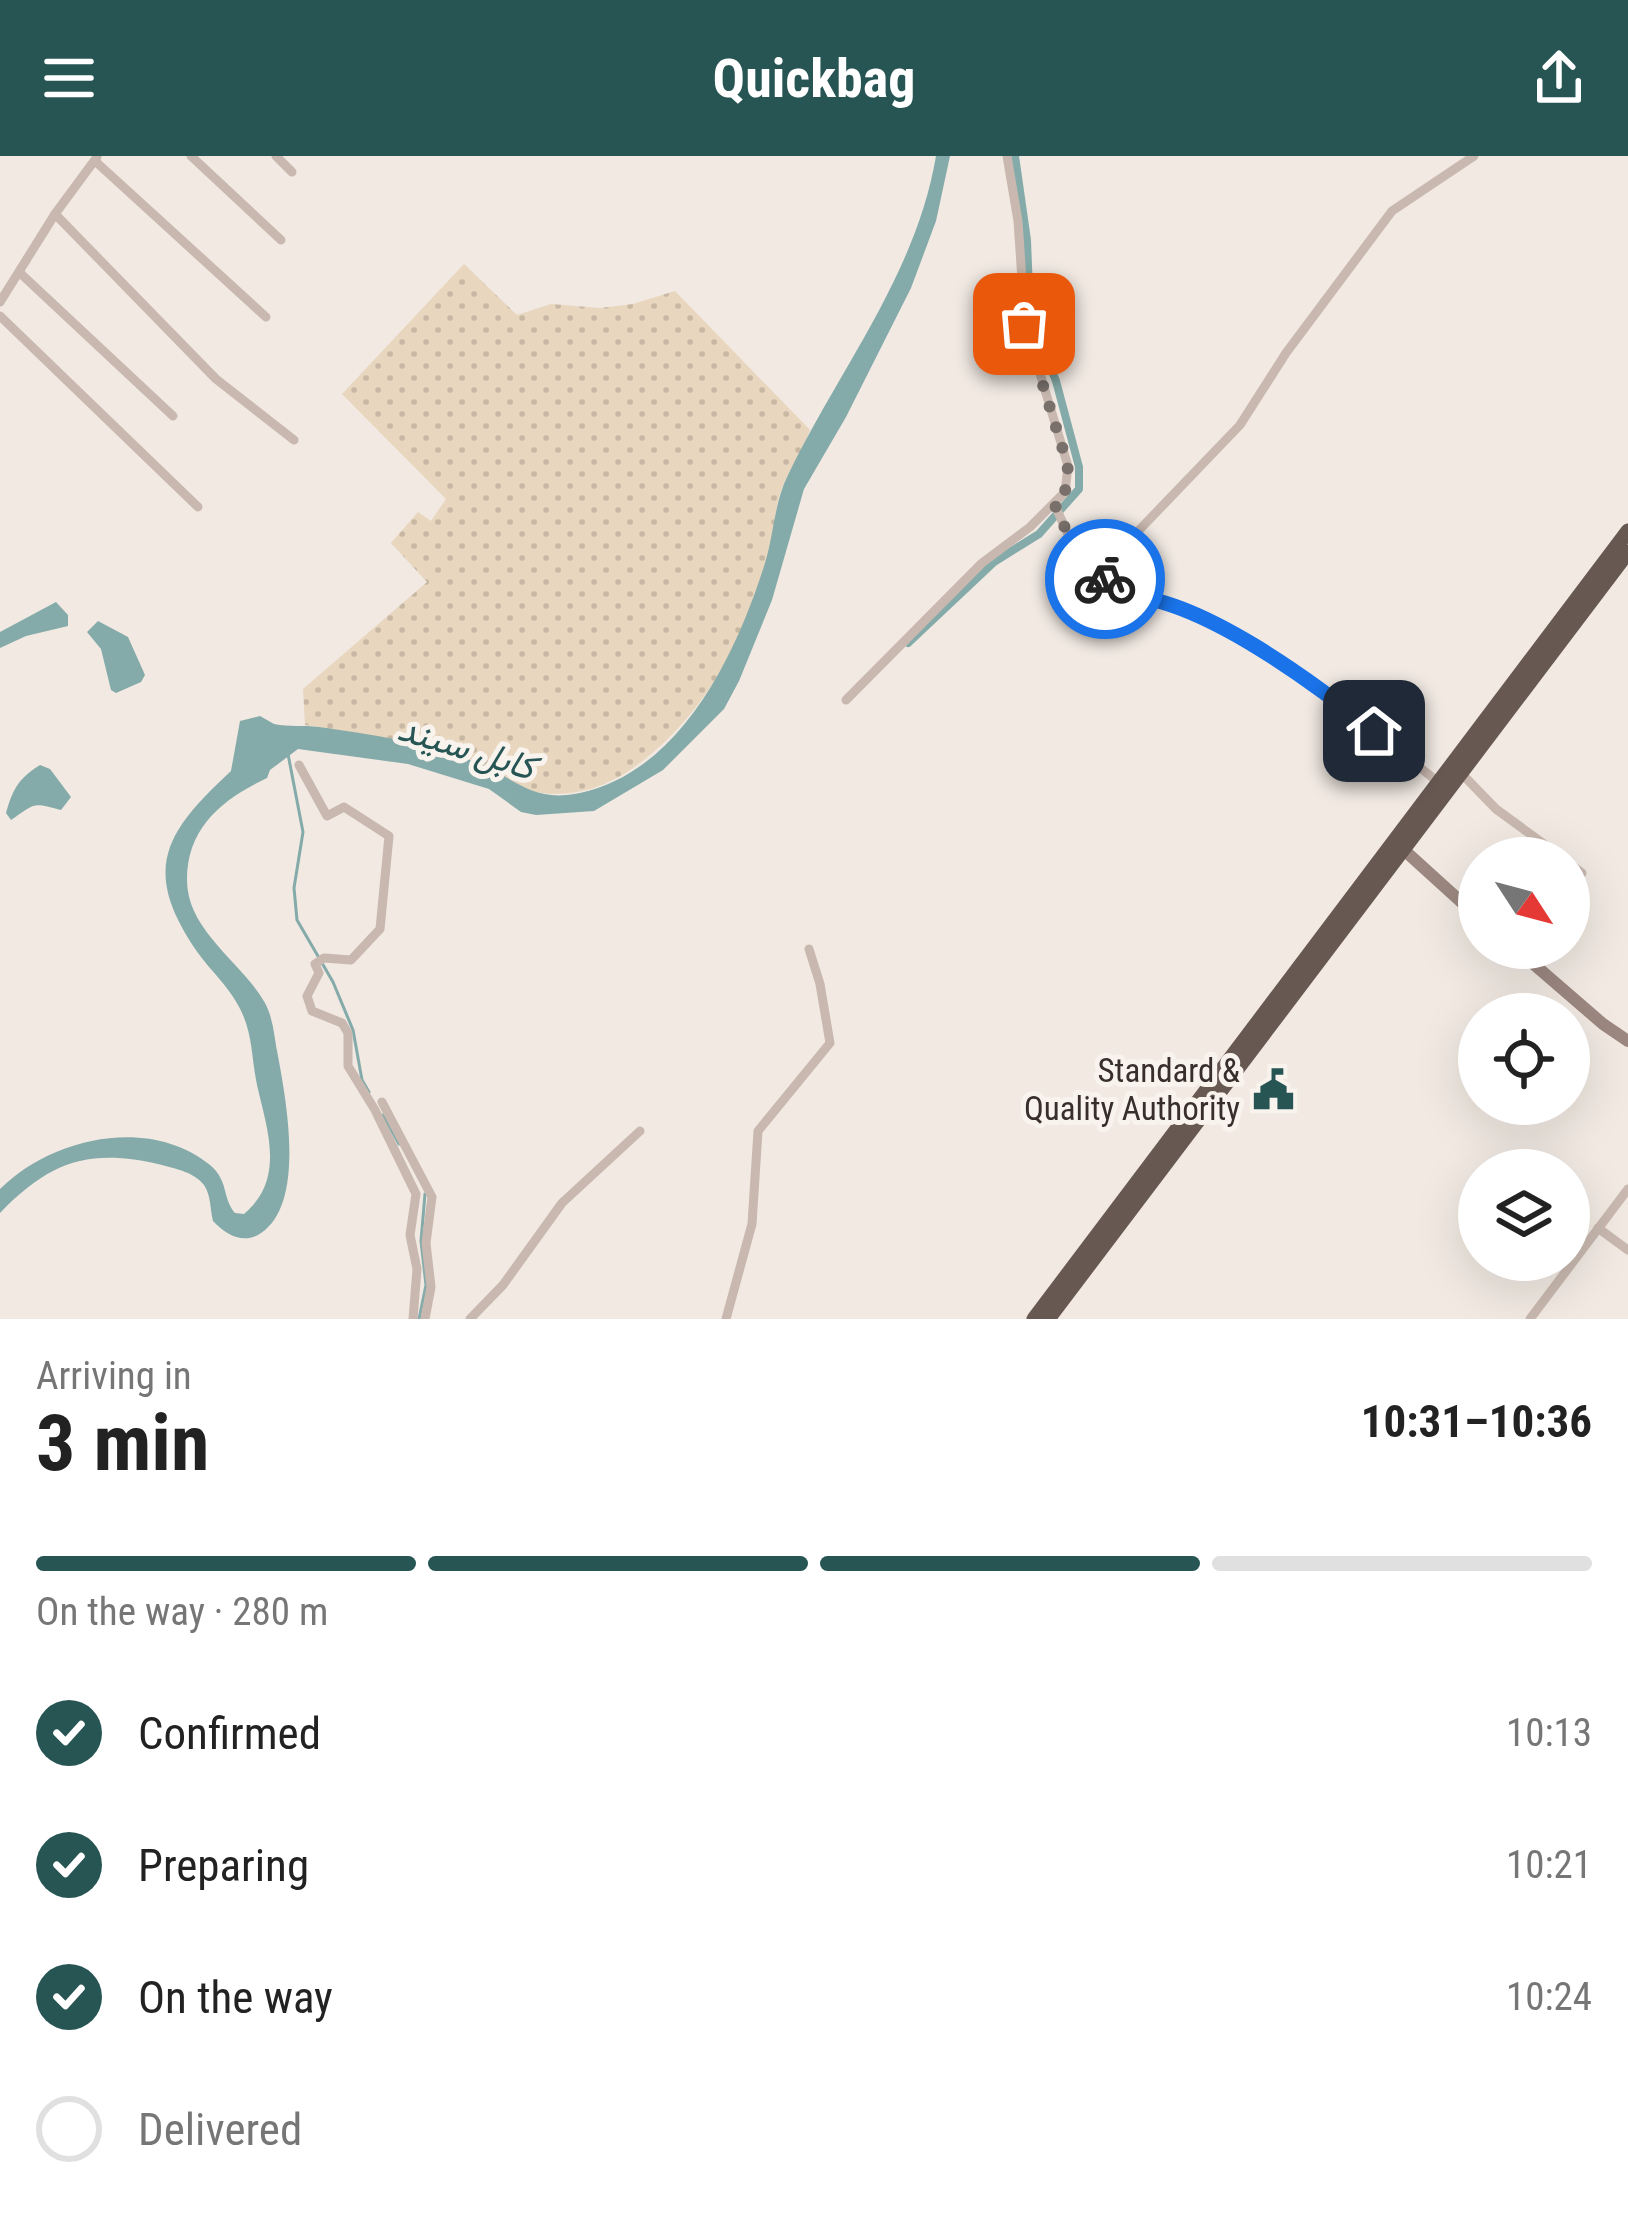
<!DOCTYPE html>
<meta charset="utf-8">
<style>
:root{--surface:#fff;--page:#f6f6f6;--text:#222;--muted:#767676;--line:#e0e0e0;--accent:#265554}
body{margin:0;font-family:"Roboto Condensed",Vazirmatn,sans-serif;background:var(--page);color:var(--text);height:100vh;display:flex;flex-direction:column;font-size:45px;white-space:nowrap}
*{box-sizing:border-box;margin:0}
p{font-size:39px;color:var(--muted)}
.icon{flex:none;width:66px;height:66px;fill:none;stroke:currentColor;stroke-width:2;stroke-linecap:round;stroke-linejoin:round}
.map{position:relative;height:1163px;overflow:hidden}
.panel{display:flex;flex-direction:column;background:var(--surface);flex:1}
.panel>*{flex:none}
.needle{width:78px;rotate:126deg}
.controls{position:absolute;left:1458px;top:681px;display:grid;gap:24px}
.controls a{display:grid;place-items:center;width:132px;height:132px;border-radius:50%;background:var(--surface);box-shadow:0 12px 48px #0002;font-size:60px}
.pin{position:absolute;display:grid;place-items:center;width:102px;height:102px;color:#fff;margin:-51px;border-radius:24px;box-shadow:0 6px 18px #0006}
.courier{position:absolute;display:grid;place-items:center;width:120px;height:120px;margin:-60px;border:9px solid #1a73e8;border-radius:50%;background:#fff;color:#222;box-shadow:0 3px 15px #0007}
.overview em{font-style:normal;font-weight:700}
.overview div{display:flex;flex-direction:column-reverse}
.overview{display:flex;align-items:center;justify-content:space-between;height:204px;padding:0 36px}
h1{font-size:78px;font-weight:700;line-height:90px}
.bar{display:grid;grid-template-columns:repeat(4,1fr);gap:18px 12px;align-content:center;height:144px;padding:0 36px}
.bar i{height:15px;border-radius:9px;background:var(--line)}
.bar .on{background:var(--accent)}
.bar p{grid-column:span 4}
ol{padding:0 36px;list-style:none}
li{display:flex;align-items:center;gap:36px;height:132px}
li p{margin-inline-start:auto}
li .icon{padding:12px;border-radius:50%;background:var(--accent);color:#fff;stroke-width:4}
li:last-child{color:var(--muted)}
li i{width:66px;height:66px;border:6px solid var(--line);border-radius:50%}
header{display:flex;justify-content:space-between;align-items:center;height:156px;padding:0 36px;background:var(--accent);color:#fff;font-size:54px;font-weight:700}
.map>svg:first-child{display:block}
.sand{fill:url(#sand-dots)}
.water{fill:#84aba9}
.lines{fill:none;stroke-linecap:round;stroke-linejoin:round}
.stream{stroke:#84aba9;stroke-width:3}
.canal{stroke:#84aba9;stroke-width:8}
.minor{stroke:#c8b8af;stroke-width:9}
.secondary{stroke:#9c8881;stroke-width:12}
.trunk{stroke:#685852;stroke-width:15}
.done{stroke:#79706c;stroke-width:12;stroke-dasharray:0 21.6}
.route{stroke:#1a73e8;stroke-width:15}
.labels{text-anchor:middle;stroke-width:10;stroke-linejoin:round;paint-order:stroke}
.poi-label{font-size:33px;fill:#382f2c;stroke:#f9f3ee;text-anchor:end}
.water-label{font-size:36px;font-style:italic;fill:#265554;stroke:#f9f3ee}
</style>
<header><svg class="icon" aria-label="menu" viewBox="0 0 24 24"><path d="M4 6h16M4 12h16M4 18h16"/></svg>Quickbag<svg class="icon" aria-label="share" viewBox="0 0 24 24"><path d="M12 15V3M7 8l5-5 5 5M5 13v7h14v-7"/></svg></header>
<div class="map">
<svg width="1628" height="1163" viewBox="0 0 1628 1163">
<defs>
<pattern id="sand-dots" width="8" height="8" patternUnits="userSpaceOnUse" patternTransform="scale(3)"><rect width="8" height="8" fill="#e8d6be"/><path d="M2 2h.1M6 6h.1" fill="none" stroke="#c8b8a3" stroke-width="1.8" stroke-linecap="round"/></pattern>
</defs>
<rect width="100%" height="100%" fill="#f1e9e2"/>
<path class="sand" d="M464,108L517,159L551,148L600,152L633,148L675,135L810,274C802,298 786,317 779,341C774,359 774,377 769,395C747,474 714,545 651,598C620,625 583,642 542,637C515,634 499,615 476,607C421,588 362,577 305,569L303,533L427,426L391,387L418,356L431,365L446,343L342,238Z"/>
<g class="water">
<path d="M936,0H950L936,65L911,132L846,261L804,333L772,444L739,525L724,553L663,614L594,655L536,659L521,656L489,633L408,608L298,593L270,614L267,622C223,643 187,671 187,724C187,775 242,806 265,847C274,864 274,882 278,900C286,944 306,1047 261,1077C244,1089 226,1079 213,1065C210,1053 211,1039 204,1029C194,1016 176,1013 162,1009C91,992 51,1004 0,1057V1033C51,982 149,959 210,1009C229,1025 222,1042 235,1057L244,1058C286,1023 267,973 257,929C251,900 253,875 238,849C227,829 211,815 198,797C140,714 165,676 231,615L240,565L260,560L274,568C289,571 304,569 319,571C370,578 440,589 487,611C521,628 537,646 580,637C682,615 737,496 765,407C774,378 774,347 788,319C839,213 916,119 936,0Z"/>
<path d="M56,446L68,459V470L26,480L0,492V476Z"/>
<path d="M98,465L128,481L145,519L141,526L116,537L111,534L101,493L87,476Z"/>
<path d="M40,609L50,613L71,641L61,654C32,646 36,647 11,664L6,657C13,633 18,623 40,609Z"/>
</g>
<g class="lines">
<g class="stream">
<path d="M288,598L303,676L294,732L297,764L333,826L353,874L362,924L369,936"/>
<path d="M383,959L399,988"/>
<path d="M419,1163L426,1129L421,1085L425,1038"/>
</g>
<path class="canal" d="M908,487L994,406L1039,378L1079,333V311L1056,225L1030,160L1027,84L1015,0"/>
<g class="minor">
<path d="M191,0L281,84"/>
<path d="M276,0L292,16"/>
<path d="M95,5L266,161"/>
<path d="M55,58L216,223L294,284"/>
<path d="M19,116L173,260"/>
<path d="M0,146L55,58L97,1"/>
<path d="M0,160L198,351"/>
<path d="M1054,347L1070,383L1118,436L1125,440L1143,439L1194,458L1271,501L1335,543L1438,626"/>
<path d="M1143,439L1127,416L1120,394L1240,269L1286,197L1392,55L1474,0"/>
<path d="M846,544L982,407L1030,371L1065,336L1068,310L1025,168L1018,65L1007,0"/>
<path d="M299,609L327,660L344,651L389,680L380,773L351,804L324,802L315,808L319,817L307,840L312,855L342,867L348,877V910L375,954L416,1038L410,1079L417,1113L413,1163"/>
<path d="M1462,618L1496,653L1563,702"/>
<path d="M1569,707L1582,717"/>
<path d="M382,946L432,1041L426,1087L431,1131L425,1163"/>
<path d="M1598,1072L1628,1094"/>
<path d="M470,1163L503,1129L562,1047L640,975"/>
<path d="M726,1163L752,1068L758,975L830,887L820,828L809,793"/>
<path d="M1530,1163L1628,1033"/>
</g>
<g class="secondary">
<path d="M1404,694L1479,762"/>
<path d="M1515,792L1603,868L1628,885"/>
</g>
<g class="trunk">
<path d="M1034,1163L1628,375"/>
<path d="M1048,1163L1628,396"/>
</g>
</g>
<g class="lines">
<path class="done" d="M1024,168L1068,310L1065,336L1054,347L1070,383L1105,423"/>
<path class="route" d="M1105,423L1125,440C1199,441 1316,528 1374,575"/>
</g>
<defs>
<symbol id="civic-bare" viewBox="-9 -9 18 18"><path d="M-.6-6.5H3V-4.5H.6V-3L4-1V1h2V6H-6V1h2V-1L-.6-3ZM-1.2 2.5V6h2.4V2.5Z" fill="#265554" stroke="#f9f3ee" stroke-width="2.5" paint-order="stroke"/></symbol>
</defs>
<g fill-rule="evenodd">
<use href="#civic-bare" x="1244" y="904" width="59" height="59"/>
</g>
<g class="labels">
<g class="poi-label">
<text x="1240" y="926">Standard &amp;<tspan x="1240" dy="38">Quality Authority</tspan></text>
</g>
<g class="water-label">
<text transform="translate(467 591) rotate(17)" y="13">کابل سيند</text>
</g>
</g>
</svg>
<div class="controls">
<a><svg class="needle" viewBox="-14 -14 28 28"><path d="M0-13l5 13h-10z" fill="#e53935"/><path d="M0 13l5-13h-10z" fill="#767676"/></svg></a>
<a><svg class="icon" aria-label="locate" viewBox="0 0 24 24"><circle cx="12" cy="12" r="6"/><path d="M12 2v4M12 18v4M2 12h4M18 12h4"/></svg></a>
<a><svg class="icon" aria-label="layers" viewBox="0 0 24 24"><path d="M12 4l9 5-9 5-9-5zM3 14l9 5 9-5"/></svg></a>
</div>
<div class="pin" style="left:1024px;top:168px;background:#ea580c"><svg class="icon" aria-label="bag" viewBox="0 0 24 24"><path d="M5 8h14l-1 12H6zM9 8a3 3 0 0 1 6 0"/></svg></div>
<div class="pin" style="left:1374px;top:575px;background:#1f2937"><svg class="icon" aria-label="home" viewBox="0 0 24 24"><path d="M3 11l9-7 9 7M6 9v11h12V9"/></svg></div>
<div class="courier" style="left:1105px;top:423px"><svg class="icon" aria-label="bike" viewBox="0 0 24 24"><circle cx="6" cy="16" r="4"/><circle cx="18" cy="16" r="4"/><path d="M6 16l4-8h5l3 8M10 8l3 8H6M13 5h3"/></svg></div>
</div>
<section class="panel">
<div class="overview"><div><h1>3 min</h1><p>Arriving in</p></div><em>10:31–10:36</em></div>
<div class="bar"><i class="on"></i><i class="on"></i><i class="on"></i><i></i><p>On the way · 280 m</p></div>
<ol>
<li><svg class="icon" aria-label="check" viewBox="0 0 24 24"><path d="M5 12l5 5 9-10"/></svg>Confirmed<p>10:13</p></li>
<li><svg class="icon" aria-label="check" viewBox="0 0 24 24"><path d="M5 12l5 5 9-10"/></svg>Preparing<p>10:21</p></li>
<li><svg class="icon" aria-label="check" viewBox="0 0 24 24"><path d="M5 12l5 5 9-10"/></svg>On the way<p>10:24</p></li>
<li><i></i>Delivered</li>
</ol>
</section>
